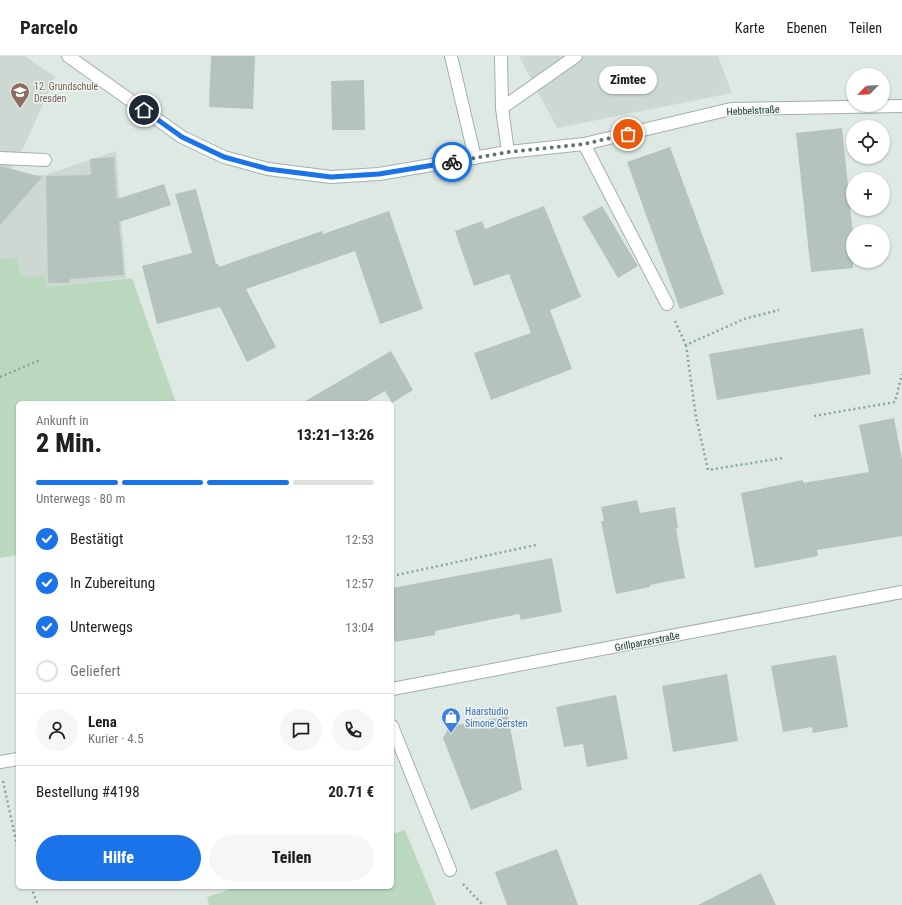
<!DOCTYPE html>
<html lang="de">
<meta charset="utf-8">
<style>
:root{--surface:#fff;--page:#f6f6f6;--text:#202124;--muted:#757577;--line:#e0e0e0;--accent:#1a73e8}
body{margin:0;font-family:"Roboto Condensed",sans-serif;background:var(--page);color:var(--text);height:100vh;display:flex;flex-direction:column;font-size:15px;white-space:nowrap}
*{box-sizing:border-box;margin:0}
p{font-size:13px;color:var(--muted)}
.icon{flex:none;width:22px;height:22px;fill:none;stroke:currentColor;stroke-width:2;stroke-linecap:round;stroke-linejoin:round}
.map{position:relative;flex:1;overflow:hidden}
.details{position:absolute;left:16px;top:345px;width:378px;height:488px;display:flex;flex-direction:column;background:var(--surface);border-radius:6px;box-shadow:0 1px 3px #0004}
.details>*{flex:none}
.needle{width:26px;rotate:245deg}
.tools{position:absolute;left:846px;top:12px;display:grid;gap:8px}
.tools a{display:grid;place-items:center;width:44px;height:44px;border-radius:50%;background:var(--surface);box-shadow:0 1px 3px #0004;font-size:20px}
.pin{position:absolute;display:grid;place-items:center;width:34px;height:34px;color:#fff;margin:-17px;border:2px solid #fff;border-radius:50%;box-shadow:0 1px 4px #0007}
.courier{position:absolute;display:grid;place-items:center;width:40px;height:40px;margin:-20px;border:3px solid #1a73e8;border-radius:50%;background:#fff;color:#222;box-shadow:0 1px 5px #0007}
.bubble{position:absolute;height:28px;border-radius:14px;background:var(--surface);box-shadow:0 1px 3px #0004;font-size:13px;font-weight:800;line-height:28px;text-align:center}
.summary em{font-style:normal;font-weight:800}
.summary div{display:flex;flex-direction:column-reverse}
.summary{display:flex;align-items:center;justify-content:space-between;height:68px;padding:0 20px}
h1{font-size:26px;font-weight:800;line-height:30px}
.bar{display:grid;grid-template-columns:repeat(4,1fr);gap:6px 4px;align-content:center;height:48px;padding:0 20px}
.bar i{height:5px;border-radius:3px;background:var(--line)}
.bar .current{background:var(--accent)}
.bar p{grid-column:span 4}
.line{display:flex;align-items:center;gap:10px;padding:0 20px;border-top:1px solid var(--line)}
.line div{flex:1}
.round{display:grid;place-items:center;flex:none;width:42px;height:42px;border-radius:21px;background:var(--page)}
ol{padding:0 20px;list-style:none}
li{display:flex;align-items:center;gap:12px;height:44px}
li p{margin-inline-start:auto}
li .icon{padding:4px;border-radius:50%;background:var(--accent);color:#fff;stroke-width:4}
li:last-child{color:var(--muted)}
li i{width:22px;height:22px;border:2px solid var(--line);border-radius:50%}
.primary-button{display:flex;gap:8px;margin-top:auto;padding:8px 20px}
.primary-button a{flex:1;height:46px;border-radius:24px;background:var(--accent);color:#fff;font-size:16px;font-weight:800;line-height:46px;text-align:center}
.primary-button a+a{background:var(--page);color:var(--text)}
header{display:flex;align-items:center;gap:24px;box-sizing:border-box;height:56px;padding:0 20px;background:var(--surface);border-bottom:1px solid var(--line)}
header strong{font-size:19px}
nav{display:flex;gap:22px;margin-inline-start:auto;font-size:14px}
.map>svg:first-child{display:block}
.built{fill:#cdd8d2}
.green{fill:#b9d8be}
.building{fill:#b4c3bc}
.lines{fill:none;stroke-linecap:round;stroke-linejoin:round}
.lane-casing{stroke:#a3b0a9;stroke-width:14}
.street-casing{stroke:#a3b0a9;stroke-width:14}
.path{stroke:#82a999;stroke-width:2.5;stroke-dasharray:2 3;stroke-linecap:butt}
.lane{stroke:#fff;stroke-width:12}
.street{stroke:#fff;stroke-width:12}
.done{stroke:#64756e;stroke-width:4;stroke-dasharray:0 7.2}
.route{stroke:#1a73e8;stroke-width:5}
.labels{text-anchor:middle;stroke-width:3;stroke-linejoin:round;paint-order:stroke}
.education-label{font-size:10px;fill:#785e54;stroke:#eff6f1;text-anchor:start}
.street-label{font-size:10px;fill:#22372f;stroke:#eff6f1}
.shop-label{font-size:10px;fill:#366cbe;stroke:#eff6f1;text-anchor:start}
</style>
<header>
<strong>Parcelo</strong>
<nav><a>Karte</a><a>Ebenen</a><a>Teilen</a></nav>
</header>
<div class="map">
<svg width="902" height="849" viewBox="0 0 902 849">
<rect width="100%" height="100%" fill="#dfe9e3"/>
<g class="built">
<path d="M0,0H25L55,21L26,86L4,127L34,119H45L116,95L126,222L46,231L21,221L18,201L0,203Z"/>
<path d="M519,0H718L732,37L557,72Z"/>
</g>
<g class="green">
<path d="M18,201L21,221L44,219L47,231L132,222L176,347H18V499L0,502V203Z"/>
<path d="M405,774L436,849H209L207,841L237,831H392V778Z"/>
</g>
<g class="building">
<path d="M211,0H255L253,53L209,51Z"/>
<path d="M364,24L365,74H332L331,25Z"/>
<path d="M842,72L853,178V212L811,216L796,77Z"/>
<path d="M670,91L724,238L680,253L627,106Z"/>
<path d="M114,101L117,143L164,128L171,149L119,166L124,219L70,223V227H48L46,120L91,119L90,103Z"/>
<path d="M0,110L42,121L0,169Z"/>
<path d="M196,133L216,208H218L219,211L322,175L323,178L389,155L423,253L380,268L355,195L246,233L276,291L247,306L220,251L157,268L142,210L192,197L175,138Z"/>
<path d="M544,150L581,241L550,254L572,313L491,344L474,297L531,277L509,218L474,230L455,175L482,165L485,173Z"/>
<path d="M602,150L638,210L618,222L582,161Z"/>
<path d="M863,272L871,318L717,344L709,298Z"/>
<path d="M391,295L413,334L392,347L385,335L364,347H302Z"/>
<path d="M894,362L902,403V480L817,494L818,500L755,512L741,437L803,424V427L869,416L859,369Z"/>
<path d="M637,444L640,457L675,451L678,472L676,473L685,522L650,529V531L616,538L601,465H604L601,451Z"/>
<path d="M552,502L562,556L521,564L519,558L435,575V579L395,586L392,568V532Z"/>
<path d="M836,599L848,671L813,677L812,671L783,676L771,610Z"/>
<path d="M727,618L738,685L673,696L662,630Z"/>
<path d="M616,639L628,703L587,711L583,688L564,691L556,651Z"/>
<path d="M508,660L522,734L471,754L443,682L450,670Z"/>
<path d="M557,793L578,849H507L495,816Z"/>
<path d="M761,817L776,849H698Z"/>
</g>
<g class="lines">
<defs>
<g id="lane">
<path d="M451,0L475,102"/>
<path d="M501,0L502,52L508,96"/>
<path d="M502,52L576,0"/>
<path d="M0,102L45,104"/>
<path d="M392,670L450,814"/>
</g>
<g id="street">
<path d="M68,0L182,81L224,101L268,113L331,121L379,118L508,96L584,88L731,53L902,50"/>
<path d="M584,88L667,248"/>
<path d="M392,633L902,536"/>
<path d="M0,706L18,703"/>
</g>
</defs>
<use href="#lane" class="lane-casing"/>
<use href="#street" class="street-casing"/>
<g class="path">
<path d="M675,265L686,289L744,263L779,254"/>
<path d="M686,289L696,361L708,414L783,402"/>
<path d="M0,321L40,304"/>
<path d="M814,360L895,346L902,318"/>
<path d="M392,520L536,489"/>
<path d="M3,725L18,794"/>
<path d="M463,828L483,849"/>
<path d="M31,831L38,849"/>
</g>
<use href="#lane" class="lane"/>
<use href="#street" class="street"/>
</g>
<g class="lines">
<path class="done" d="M452,106L508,96L584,88L628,78"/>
<path class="route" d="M144,54L182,81L224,101L268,113L331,121L379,118L452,106"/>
</g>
<defs>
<symbol id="school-pin" viewBox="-11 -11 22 30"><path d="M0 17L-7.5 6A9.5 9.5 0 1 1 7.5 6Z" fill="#8d6e63" stroke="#eff6f1"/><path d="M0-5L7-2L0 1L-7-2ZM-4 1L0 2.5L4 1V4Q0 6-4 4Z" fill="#fff"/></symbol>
<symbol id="shop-pin" viewBox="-11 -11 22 30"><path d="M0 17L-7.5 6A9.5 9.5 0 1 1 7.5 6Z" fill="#3f7fe0" stroke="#eff6f1"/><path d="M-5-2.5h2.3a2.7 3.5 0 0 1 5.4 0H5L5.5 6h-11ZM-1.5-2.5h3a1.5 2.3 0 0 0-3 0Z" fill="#fff"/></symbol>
</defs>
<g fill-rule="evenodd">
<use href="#school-pin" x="9" y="25" width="22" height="30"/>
<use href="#shop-pin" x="440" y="650" width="22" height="30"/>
</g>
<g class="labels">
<g class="education-label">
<text x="34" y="34">12. Grundschule<tspan x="34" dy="12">Dresden</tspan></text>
</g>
<g class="street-label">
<text transform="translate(753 54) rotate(-3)" y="4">Hebbelstraße</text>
<text transform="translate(647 585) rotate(-11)" y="4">Grillparzerstraße</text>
</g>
<g class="shop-label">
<text x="465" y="659">Haarstudio<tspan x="465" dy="12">Simone Gersten</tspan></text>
</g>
</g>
</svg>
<div class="tools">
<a><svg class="needle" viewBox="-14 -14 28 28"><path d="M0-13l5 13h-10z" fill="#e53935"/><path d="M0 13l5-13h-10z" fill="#757577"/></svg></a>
<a><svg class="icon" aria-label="locate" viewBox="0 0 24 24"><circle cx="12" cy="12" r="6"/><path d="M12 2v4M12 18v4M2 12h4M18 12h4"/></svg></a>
<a>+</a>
<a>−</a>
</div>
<div class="pin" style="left:628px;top:78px;background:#ea580c"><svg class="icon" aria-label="bag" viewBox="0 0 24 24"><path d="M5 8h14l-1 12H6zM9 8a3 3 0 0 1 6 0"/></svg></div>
<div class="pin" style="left:144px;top:54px;background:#1f2937"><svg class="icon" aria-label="home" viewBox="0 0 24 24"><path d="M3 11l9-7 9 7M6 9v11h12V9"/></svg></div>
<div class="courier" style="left:452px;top:106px"><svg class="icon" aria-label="bike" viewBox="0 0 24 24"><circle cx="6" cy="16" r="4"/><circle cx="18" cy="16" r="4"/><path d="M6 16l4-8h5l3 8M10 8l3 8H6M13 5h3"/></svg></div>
<div class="bubble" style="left:599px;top:10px;width:58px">Zimtec</div>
<section class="details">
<div class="summary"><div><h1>2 Min.</h1><p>Ankunft in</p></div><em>13:21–13:26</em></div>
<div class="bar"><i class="current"></i><i class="current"></i><i class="current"></i><i></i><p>Unterwegs · 80 m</p></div>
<ol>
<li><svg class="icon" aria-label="check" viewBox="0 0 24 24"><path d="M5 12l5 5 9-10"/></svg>Bestätigt<p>12:53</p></li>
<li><svg class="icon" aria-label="check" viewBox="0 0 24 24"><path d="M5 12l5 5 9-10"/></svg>In Zubereitung<p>12:57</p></li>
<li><svg class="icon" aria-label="check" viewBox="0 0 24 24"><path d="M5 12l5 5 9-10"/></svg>Unterwegs<p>13:04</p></li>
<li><i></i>Geliefert</li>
</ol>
<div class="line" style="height:72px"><a class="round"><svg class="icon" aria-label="person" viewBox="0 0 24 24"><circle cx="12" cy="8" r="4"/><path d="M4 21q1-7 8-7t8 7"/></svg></a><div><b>Lena</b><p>Kurier · 4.5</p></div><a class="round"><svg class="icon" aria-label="chat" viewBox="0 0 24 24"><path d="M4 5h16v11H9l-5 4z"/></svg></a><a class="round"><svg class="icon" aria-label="phone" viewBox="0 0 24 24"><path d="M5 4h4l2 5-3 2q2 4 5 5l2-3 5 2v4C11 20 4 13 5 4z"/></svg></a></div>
<div class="line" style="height:52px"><div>Bestellung #4198</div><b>20.71 €</b></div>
<div class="primary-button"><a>Hilfe</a><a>Teilen</a></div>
</section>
</div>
